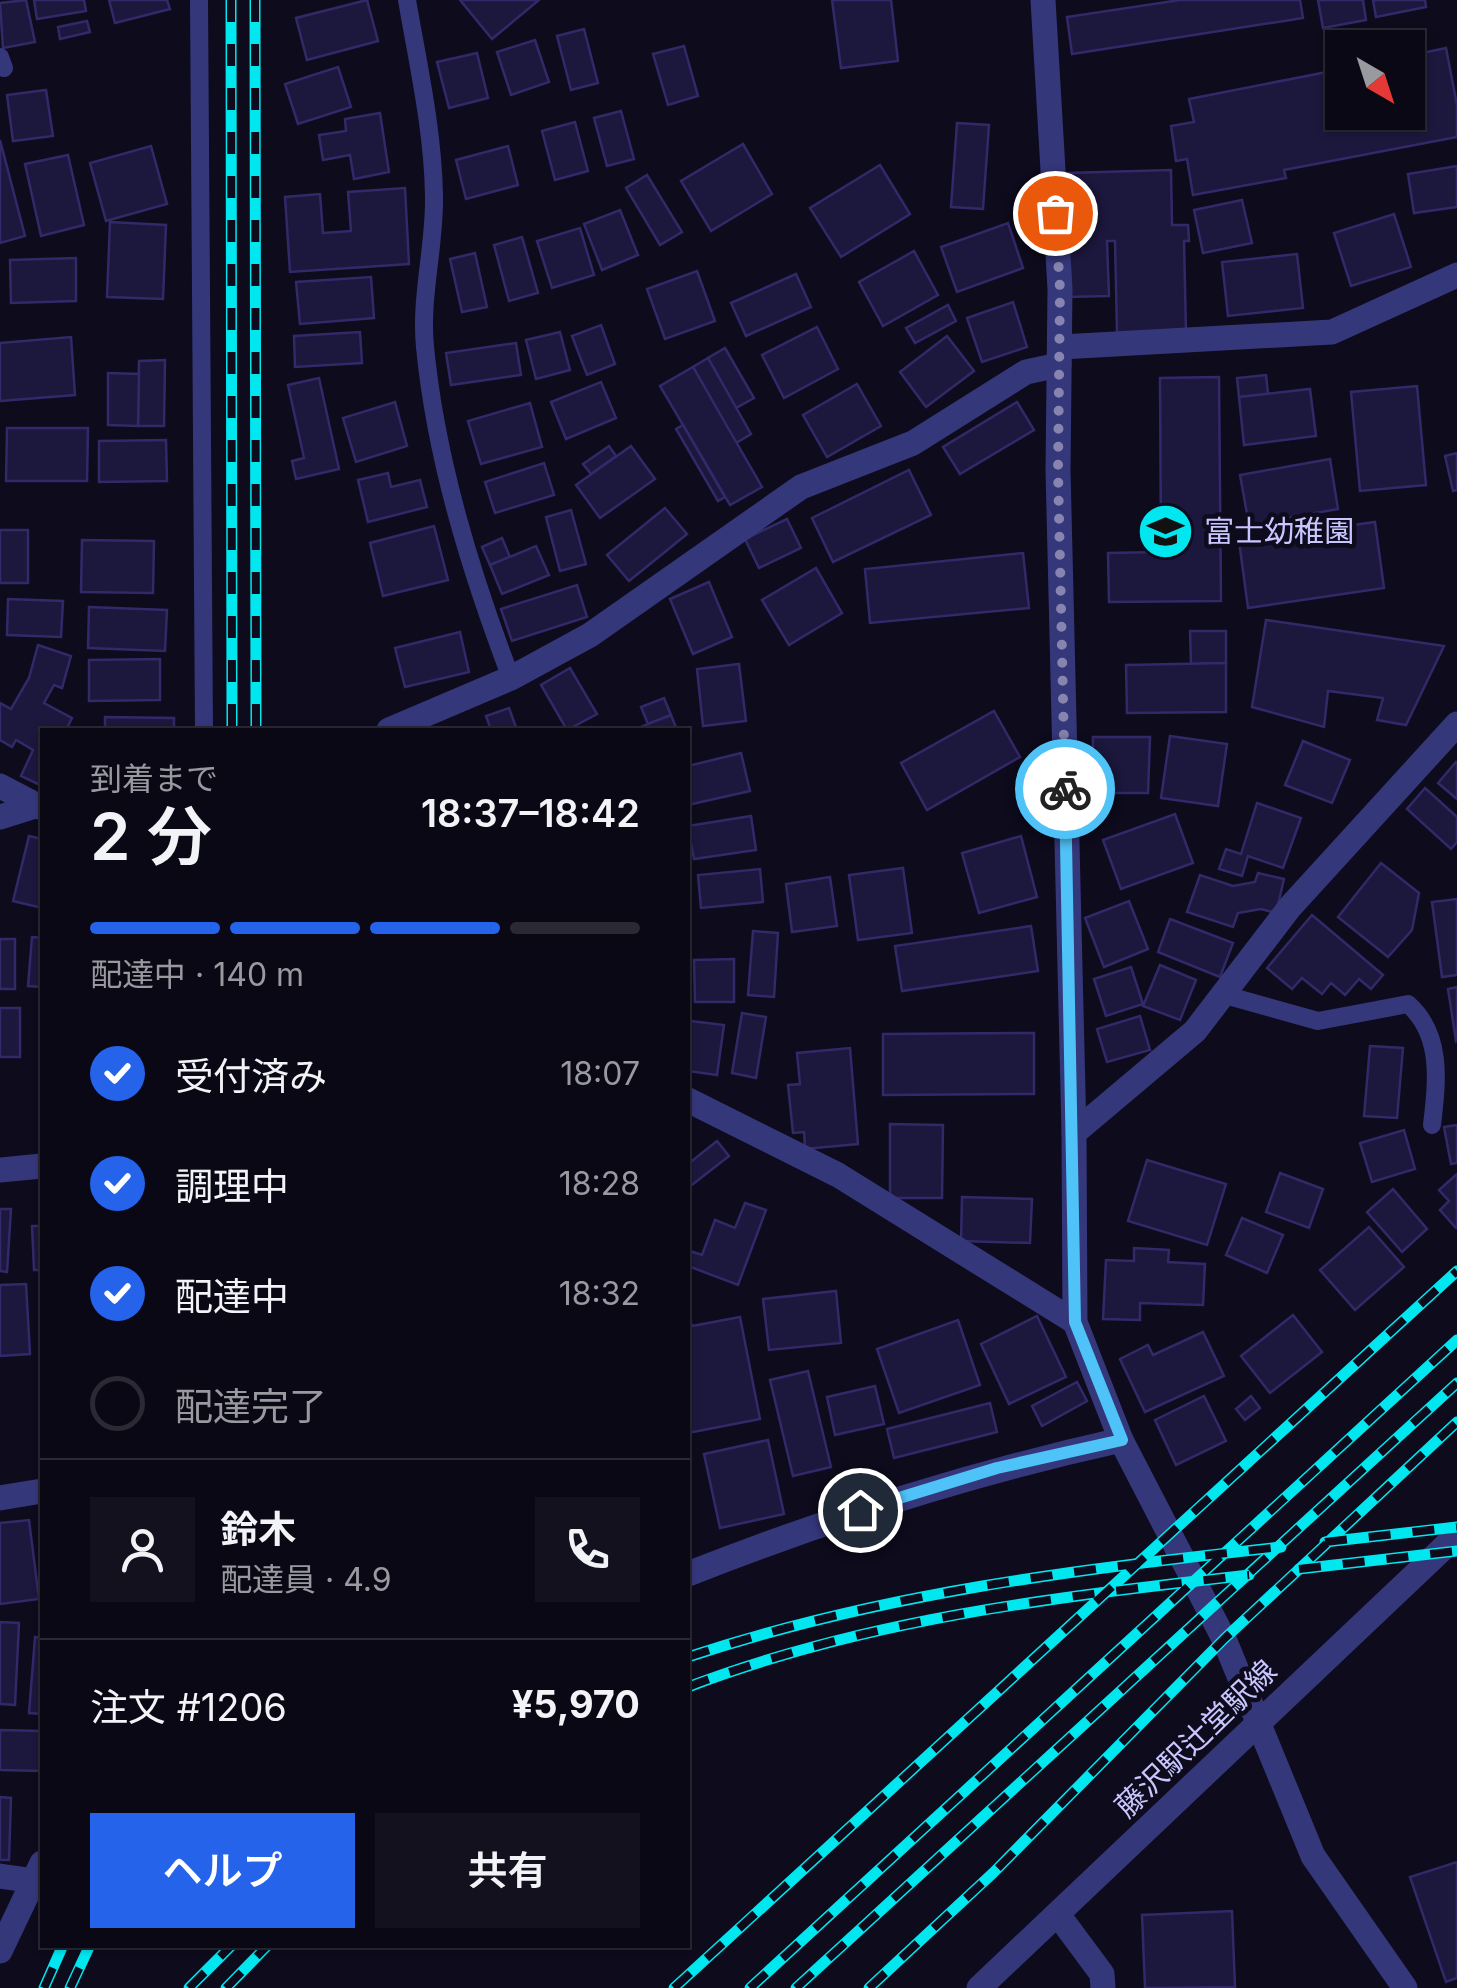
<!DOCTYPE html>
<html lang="ja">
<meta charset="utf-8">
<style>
:root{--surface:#0a0815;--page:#13111e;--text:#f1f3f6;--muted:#999aa0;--line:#2a2934;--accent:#2563eb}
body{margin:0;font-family:Inter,"Noto Sans JP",sans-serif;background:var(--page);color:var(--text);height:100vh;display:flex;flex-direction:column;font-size:38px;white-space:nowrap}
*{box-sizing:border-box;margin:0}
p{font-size:32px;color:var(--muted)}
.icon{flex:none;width:55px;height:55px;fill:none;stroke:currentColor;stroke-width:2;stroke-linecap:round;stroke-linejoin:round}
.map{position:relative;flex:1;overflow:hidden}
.sheet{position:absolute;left:40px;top:728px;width:650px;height:1220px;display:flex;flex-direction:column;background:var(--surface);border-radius:0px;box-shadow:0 2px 8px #0004,0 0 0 2px var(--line)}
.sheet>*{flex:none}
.needle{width:65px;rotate:141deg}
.tools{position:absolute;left:1325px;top:30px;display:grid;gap:20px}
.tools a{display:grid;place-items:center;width:100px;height:100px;border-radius:0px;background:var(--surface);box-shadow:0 2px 8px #0004,0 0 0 2px var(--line);font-size:50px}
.pin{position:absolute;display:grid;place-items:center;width:85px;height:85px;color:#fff;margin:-42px;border:5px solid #fff;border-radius:50%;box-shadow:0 2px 10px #0007}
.courier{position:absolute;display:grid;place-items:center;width:100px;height:100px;margin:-50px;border:8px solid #4fc3f7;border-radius:50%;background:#fff;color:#222;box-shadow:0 2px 12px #0007}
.headline em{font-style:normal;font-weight:600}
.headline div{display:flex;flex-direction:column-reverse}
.headline{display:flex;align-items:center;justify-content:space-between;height:170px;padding:0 50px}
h1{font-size:65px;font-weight:600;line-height:75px}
.bar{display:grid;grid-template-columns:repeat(4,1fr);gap:15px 10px;align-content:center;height:120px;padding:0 50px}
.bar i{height:12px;border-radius:8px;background:var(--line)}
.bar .active{background:var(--accent)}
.bar p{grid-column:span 4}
.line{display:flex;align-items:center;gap:25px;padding:0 50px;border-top:2px solid var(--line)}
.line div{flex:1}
.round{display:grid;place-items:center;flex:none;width:105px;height:105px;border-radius:0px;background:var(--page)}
ol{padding:0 50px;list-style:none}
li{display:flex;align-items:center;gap:30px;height:110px}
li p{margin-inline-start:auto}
li .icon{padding:10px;border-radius:50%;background:var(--accent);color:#fff;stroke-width:4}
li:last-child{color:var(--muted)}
li i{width:55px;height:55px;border:5px solid var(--line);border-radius:50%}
.button{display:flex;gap:20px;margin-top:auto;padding:20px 50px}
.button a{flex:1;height:115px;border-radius:0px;background:var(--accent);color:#fff;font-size:40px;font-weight:600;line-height:115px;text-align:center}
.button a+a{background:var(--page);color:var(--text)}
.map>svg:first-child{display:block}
.building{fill:#1c173c;stroke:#322969;stroke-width:2.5}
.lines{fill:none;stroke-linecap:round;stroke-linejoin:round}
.service{stroke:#35377b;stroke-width:18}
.minor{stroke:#35377b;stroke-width:25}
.tertiary{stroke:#35377b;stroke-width:25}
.rail-casing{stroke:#00e7f0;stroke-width:11}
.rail{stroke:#0d0b1c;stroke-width:8;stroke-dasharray:22;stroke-linecap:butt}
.done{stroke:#8784b0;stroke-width:10;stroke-dasharray:0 18}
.route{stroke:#4fc3f7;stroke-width:12}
.labels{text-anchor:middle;stroke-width:9;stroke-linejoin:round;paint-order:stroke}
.poi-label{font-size:30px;fill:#c8c5ff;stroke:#0d0b1c;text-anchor:start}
.street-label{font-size:30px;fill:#c8c5ff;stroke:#0d0b1c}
</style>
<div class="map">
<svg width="1457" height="1988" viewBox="0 0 1457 1988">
<rect width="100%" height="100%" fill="#0d0b1c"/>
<g class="building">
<path d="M26,0L35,42L3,48L0,3Z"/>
<path d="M34,0H84L86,11L37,19Z"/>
<path d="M109,0H167L170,9L115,23Z"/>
<path d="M367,0L378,41L307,60L296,18Z"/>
<path d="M460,0H539L492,39Z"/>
<path d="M832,0H891L898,61L841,68Z"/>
<path d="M1180,0H1300L1303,18L1072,54L1067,17Z"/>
<path d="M1318,0H1363L1366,20L1323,28Z"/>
<path d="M1373,0H1425L1426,7L1376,17Z"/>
<path d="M87,21L90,32L60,39L58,27Z"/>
<path d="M584,29L598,83L571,90L557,36Z"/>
<path d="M535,40L549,82L511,95L497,52Z"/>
<path d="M684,46L698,96L668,105L653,54Z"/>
<path d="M1446,48L1457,105V137L1284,170L1286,178L1193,195L1187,159L1176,161L1171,126L1194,122L1189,99L1342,69V112H1408V56Z"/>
<path d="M477,53L488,98L449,108L437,62Z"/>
<path d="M338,67L351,107L298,124L285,84Z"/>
<path d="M46,90L53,136L13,141L7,95Z"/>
<path d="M621,111L634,159L607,166L594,118Z"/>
<path d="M380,113L389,172L354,179L350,155L323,160L319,135L346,131L345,119Z"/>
<path d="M575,122L588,171L555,180L542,131Z"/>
<path d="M957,123L989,125L983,209L951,207Z"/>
<path d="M0,140L25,236L0,243Z"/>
<path d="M743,144L772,194L711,231L681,181Z"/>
<path d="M151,146L167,204L106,221L90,163Z"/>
<path d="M508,146L518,185L466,199L456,160Z"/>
<path d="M68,155L84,225L41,236L25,164Z"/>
<path d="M880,165L910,214L841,257L810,208Z"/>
<path d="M1457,166V207L1414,213L1408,174Z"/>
<path d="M1171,170L1172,225H1188L1189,241H1184L1186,331L1117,333L1115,241H1107L1109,296L1069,297L1066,173Z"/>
<path d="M647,175L682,232L660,245L626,188Z"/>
<path d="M405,188L409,264L290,272L285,197L320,194L323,233L351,231L348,192Z"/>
<path d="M1242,200L1252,243L1203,253L1194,210Z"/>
<path d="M620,210L638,255L602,270L584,224Z"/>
<path d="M1394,214L1411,267L1351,286L1334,233Z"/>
<path d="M110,222L166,225L163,299L107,297Z"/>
<path d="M1008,223L1023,268L957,292L941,247Z"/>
<path d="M580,228L594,275L552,288L537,241Z"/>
<path d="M522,237L538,293L509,301L494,245Z"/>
<path d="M914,251L938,295L883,326L859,282Z"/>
<path d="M475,253L487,307L462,312L450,259Z"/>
<path d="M1297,254L1303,308L1228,316L1222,262Z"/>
<path d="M76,258V301L11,303L10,260Z"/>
<path d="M697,271L715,321L665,339L647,289Z"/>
<path d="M796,274L811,307L746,336L731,303Z"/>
<path d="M371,277L374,318L300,324L296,282Z"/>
<path d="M1013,302L1027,347L982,362L967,318Z"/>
<path d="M948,305L956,321L915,343L906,328Z"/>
<path d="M601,325L615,364L587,375L572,336Z"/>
<path d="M817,327L838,369L784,398L762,355Z"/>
<path d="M360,332L362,363L295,367L294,336Z"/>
<path d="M560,332L570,370L536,379L526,340Z"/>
<path d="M947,336L974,371L926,407L900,372Z"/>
<path d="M71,337L75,395L0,401V343Z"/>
<path d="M516,343L521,375L451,385L446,353Z"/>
<path d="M725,348L754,398L736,408L708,358Z"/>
<path d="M708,358L751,434L736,443L693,367Z"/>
<path d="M165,360L164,426H138L139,361Z"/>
<path d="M693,367L762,487L730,505L660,386Z"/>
<path d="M108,373L139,374L138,426L108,425Z"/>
<path d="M1266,375L1268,394L1239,397L1237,378Z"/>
<path d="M1219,377L1221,601L1109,602L1108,553L1161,552L1160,378Z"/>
<path d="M319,378L339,469L296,479L292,461L304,458L288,385Z"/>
<path d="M601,382L616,418L566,439L551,402Z"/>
<path d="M857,384L881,426L827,457L803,415Z"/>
<path d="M1417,386L1426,485L1360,491L1351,392Z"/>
<path d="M1310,389L1316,436L1244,445L1239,397Z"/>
<path d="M395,402L407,446L356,462L343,418Z"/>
<path d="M1017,402L1034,430L960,474L943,447Z"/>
<path d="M530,403L542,447L481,464L468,421Z"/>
<path d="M683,425L725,497L718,501L676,429Z"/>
<path d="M7,428H88L87,481H6Z"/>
<path d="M166,440L167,481L99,482V441Z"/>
<path d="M609,446L616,456L591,474L583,464Z"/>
<path d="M631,446L655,479L600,518L576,485Z"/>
<path d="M1457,453V490L1453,491L1445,456Z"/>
<path d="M1330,459L1338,509L1249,525L1240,475Z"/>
<path d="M544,463L554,495L495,513L485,482Z"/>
<path d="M909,470L931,515L833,562L812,518Z"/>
<path d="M388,473L391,487L420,480L427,507L368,522L358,480Z"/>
<path d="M665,508L687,534L629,581L607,555Z"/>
<path d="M571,510L586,564L560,571L546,517Z"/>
<path d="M787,519L801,548L759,568L745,539Z"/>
<path d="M1375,522L1384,588L1248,608L1239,541Z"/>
<path d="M434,526L448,580L383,596L370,543Z"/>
<rect x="0" y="530" width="28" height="53"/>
<path d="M502,538L510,557L490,565L482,547Z"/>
<path d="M82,540L154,541L153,593L81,592Z"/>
<path d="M536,546L549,575L502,594L490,565Z"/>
<path d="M1023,553L1029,608L870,623L865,569Z"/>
<path d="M816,568L842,613L789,645L762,600Z"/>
<path d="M709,582L732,637L693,654L670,599Z"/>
<path d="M577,585L587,617L512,641L501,609Z"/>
<path d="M8,599L63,601L61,637L7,635Z"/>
<path d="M89,607L167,610L165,651L88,648Z"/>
<path d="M1266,620L1444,646L1406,725L1377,720L1383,698L1328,691L1324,727L1252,707Z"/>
<path d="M1190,631H1226V663L1191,664Z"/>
<path d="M460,632L469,672L405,687L395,648Z"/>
<path d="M38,645L71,656L62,688L54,685L44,703L72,718L66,730H42V786L21,776L33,750L16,740L12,747L0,740V703L11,709L29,678Z"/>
<path d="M160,659V700L89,701V660Z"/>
<path d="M1226,663V712L1127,713L1126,665Z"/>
<path d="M739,664L746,721L703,726L697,669Z"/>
<path d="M570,668L597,714L567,730L541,685Z"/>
<path d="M664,698L671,715L648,724L641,707Z"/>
<path d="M509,708L517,730H491L486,716Z"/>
<path d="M994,711L1020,757L927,810L901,763Z"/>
<path d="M671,715L677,730H634L648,724Z"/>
<path d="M105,717L174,718V730H105Z"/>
<path d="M1170,736L1227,744L1218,806L1161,798Z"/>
<path d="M1093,737H1150L1148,793H1092Z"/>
<path d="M1303,741L1350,760L1332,803L1285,785Z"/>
<path d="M741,753L750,791L688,805V766Z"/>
<path d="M1456,762L1457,763V799L1438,783Z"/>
<path d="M1425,788L1457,817V842L1451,849L1407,809Z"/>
<path d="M1257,803L1301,818L1283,868L1248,856L1242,876L1219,869L1226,849L1241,854Z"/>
<path d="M1175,814L1193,863L1121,889L1103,840Z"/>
<path d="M751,816L756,850L694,859L688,826Z"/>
<path d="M29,836L42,839V908L13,901Z"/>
<path d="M1021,836L1037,897L979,913L962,853Z"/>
<path d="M1381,863L1419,893L1412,930L1388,957L1338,917Z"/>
<path d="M903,868L912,933L858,940L849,875Z"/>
<path d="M760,869L763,902L701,908L698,875Z"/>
<path d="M1258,873L1284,879L1276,913L1261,909L1238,913L1233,927L1187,912L1200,875L1233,886L1255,882Z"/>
<path d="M830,877L837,926L792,932L786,884Z"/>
<path d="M1457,899V975L1442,977L1432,902Z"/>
<path d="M1129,901L1148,949L1104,967L1085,918Z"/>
<path d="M1312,915L1383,975L1371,989L1359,979L1345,995L1331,983L1322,994L1302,978L1292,989L1267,968Z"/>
<path d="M1170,919L1233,943L1220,977L1158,952Z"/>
<path d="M1031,926L1038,971L902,991L895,946Z"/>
<path d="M753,931L778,933L774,997L748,995Z"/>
<path d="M32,937L42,938V987L28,986Z"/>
<rect x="0" y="939" width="15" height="50"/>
<path d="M734,959V1002H695L694,960Z"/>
<path d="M1160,965L1196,980L1180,1020L1143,1006Z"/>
<path d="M1131,967L1143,1004L1106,1016L1094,979Z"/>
<path d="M1457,987V1040L1456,1041L1448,989Z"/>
<rect x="0" y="1008" width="20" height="49"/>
<path d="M742,1013L766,1017L756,1078L732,1073Z"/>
<path d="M1140,1016L1150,1050L1107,1062L1097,1029Z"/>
<path d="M691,1021L724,1025L717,1075L688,1071Z"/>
<path d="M1034,1033V1094L883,1095V1034Z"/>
<path d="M1370,1046L1403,1048L1397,1118L1364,1116Z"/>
<path d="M850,1048L858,1144L805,1149L804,1132L793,1133L788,1085L800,1084L797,1053Z"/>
<path d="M890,1124L943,1125L942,1198H890Z"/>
<path d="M1457,1125V1163L1451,1164L1444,1127Z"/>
<path d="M1404,1130L1415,1169L1372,1182L1360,1143Z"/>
<path d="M717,1141L729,1156L688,1188V1164Z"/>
<path d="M1147,1160L1226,1184L1207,1245L1128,1221Z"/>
<path d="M1280,1173L1323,1189L1309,1228L1266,1212Z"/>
<path d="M1457,1174V1228H1456L1440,1210L1449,1201L1439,1190Z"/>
<path d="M1393,1189L1427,1229L1402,1252L1367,1212Z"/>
<path d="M962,1197L1032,1199L1030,1243L961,1241Z"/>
<path d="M745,1203L766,1210L738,1285L688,1266L690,1251L702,1255L715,1220L735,1228Z"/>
<path d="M0,1209H11L7,1272L0,1271Z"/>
<path d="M1242,1218L1283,1235L1267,1273L1226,1255Z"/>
<path d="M32,1226H42V1270H34Z"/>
<path d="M1369,1227L1404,1267L1355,1310L1320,1270Z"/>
<path d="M1134,1248L1169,1250L1168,1262L1205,1264L1203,1305L1140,1303V1320L1103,1319L1106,1260L1134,1261Z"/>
<path d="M26,1284L30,1354L0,1356V1285Z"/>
<path d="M836,1291L841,1343L769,1350L763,1299Z"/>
<path d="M688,1314L692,1326L740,1317L760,1419L688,1433Z"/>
<path d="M1293,1315L1322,1352L1270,1393L1241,1356Z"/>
<path d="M1037,1316L1066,1377L1009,1404L981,1344Z"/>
<path d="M958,1320L980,1385L899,1413L877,1349Z"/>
<path d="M1203,1332L1224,1376L1145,1412L1120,1359L1148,1345L1153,1355Z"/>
<path d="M808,1371L831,1467L793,1476L770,1380Z"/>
<path d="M1077,1382L1087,1401L1042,1426L1032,1406Z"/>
<path d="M875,1386L884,1424L835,1435L827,1397Z"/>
<path d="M1204,1396L1226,1441L1176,1465L1155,1420Z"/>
<path d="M1251,1396L1260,1408L1245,1420L1236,1409Z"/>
<path d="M990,1403L997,1432L894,1458L887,1429Z"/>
<path d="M768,1440L784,1514L720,1528L704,1454Z"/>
<path d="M29,1520L39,1599L0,1604V1523Z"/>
<path d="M0,1622L19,1623L15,1705L0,1704Z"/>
<path d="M35,1637L42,1638V1714L29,1713Z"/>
<path d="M0,1730L42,1731V1771L0,1770Z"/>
<path d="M0,1797L11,1798L9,1860H0Z"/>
<path d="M1457,1862V1978L1446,1982L1410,1877Z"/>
<path d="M1232,1911L1235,1987L1145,1988L1142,1915Z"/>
</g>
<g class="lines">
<g class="service">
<path d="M199,0L204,730"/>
<path d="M407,0C418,64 433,130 434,196C435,246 420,297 425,347C436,460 471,573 511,678"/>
<path d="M0,57L4,68"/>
<path d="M1225,995L1318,1021L1408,1004C1443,1035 1437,1082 1432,1125"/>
</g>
<g class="minor">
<path d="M1043,0L1060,289L1058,470L1074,1133"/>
<path d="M1061,347L1332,332L1457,275"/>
<path d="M389,730L511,678L590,635L801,487L913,443L1026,372L1059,365"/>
<path d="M0,786L42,808"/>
<path d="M0,817L38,805"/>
<path d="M688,1100L838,1175L1075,1322"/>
<path d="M0,1170L42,1166"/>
<path d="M0,1498L42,1491"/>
<path d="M688,1574C830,1518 972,1473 1121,1440"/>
<path d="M0,1876L35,1881"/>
<path d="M0,1951L42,1863"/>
<path d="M1405,1988L1313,1856L1224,1639L1121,1440L1075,1322L1074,1133L1195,1031L1290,907L1457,724"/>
</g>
<g class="tertiary">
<path d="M1059,1916L1102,1974L1103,1988"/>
<path d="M979,1988L1457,1535"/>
</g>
<defs>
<g id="rail">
<path d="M231,0L232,730"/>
<path d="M255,0L256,730"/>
<path d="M1325,1542L1457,1527"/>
<path d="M1299,1569L1457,1551"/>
<path d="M688,1657C886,1592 1074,1570 1281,1547"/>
<path d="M688,1687C869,1618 1058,1597 1249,1575"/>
<path d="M44,1988L63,1945"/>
<path d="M70,1988L90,1945"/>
<path d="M189,1988L232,1945"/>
<path d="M226,1988L268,1945"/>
<path d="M674,1988L1457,1271"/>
<path d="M750,1988L1457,1340"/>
<path d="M796,1988L1457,1383"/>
<path d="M869,1988L993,1873L1224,1639L1457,1422"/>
</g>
</defs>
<use href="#rail" class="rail-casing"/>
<use href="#rail" class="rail"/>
</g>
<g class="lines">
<path class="done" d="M1055,213L1060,289L1058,470L1065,789"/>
<path class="route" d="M860,1510L997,1468L1122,1440L1075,1322L1065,789"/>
</g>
<defs>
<symbol id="school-disc" viewBox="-11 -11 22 22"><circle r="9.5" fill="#00e7f0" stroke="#0d0b1c"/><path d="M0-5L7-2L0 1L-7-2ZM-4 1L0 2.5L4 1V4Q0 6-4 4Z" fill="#111"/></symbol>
</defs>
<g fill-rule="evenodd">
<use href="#school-disc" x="1134" y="500" width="63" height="63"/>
</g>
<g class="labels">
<g class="poi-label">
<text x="1204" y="542">富士幼稚園</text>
</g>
<g class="street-label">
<text transform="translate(1196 1739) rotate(-44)" y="10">藤沢駅辻堂駅線</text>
</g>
</g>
</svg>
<div class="tools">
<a><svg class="needle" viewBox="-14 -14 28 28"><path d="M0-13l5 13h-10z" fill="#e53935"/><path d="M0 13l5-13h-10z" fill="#999aa0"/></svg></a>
</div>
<div class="pin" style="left:1055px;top:213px;background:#ea580c"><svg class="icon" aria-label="bag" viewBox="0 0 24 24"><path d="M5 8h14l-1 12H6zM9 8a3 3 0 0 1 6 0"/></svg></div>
<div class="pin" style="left:860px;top:1510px;background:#1f2937"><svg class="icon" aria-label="home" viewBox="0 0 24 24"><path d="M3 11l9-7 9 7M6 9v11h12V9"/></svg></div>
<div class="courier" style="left:1065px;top:789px"><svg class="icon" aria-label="bike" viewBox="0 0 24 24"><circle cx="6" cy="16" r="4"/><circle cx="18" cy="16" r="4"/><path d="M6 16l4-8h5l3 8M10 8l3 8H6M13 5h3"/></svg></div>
<section class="sheet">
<div class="headline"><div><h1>2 分</h1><p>到着まで</p></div><em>18:37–18:42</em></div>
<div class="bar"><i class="active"></i><i class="active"></i><i class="active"></i><i></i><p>配達中 · 140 m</p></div>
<ol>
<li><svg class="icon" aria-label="check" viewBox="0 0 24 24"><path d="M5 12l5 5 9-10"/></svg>受付済み<p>18:07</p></li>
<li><svg class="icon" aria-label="check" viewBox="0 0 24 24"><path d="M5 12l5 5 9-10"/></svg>調理中<p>18:28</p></li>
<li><svg class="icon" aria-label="check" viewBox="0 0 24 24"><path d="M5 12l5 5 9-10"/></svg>配達中<p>18:32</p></li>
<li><i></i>配達完了</li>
</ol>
<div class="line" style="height:180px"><a class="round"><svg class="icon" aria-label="person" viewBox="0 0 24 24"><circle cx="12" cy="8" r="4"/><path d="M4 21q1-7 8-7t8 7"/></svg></a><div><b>鈴木</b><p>配達員 · 4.9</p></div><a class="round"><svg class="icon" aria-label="phone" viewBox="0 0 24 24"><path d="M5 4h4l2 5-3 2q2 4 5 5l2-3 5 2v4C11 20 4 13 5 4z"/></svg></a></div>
<div class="line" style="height:130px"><div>注文 #1206</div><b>¥5,970</b></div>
<div class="button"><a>ヘルプ</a><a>共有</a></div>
</section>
</div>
